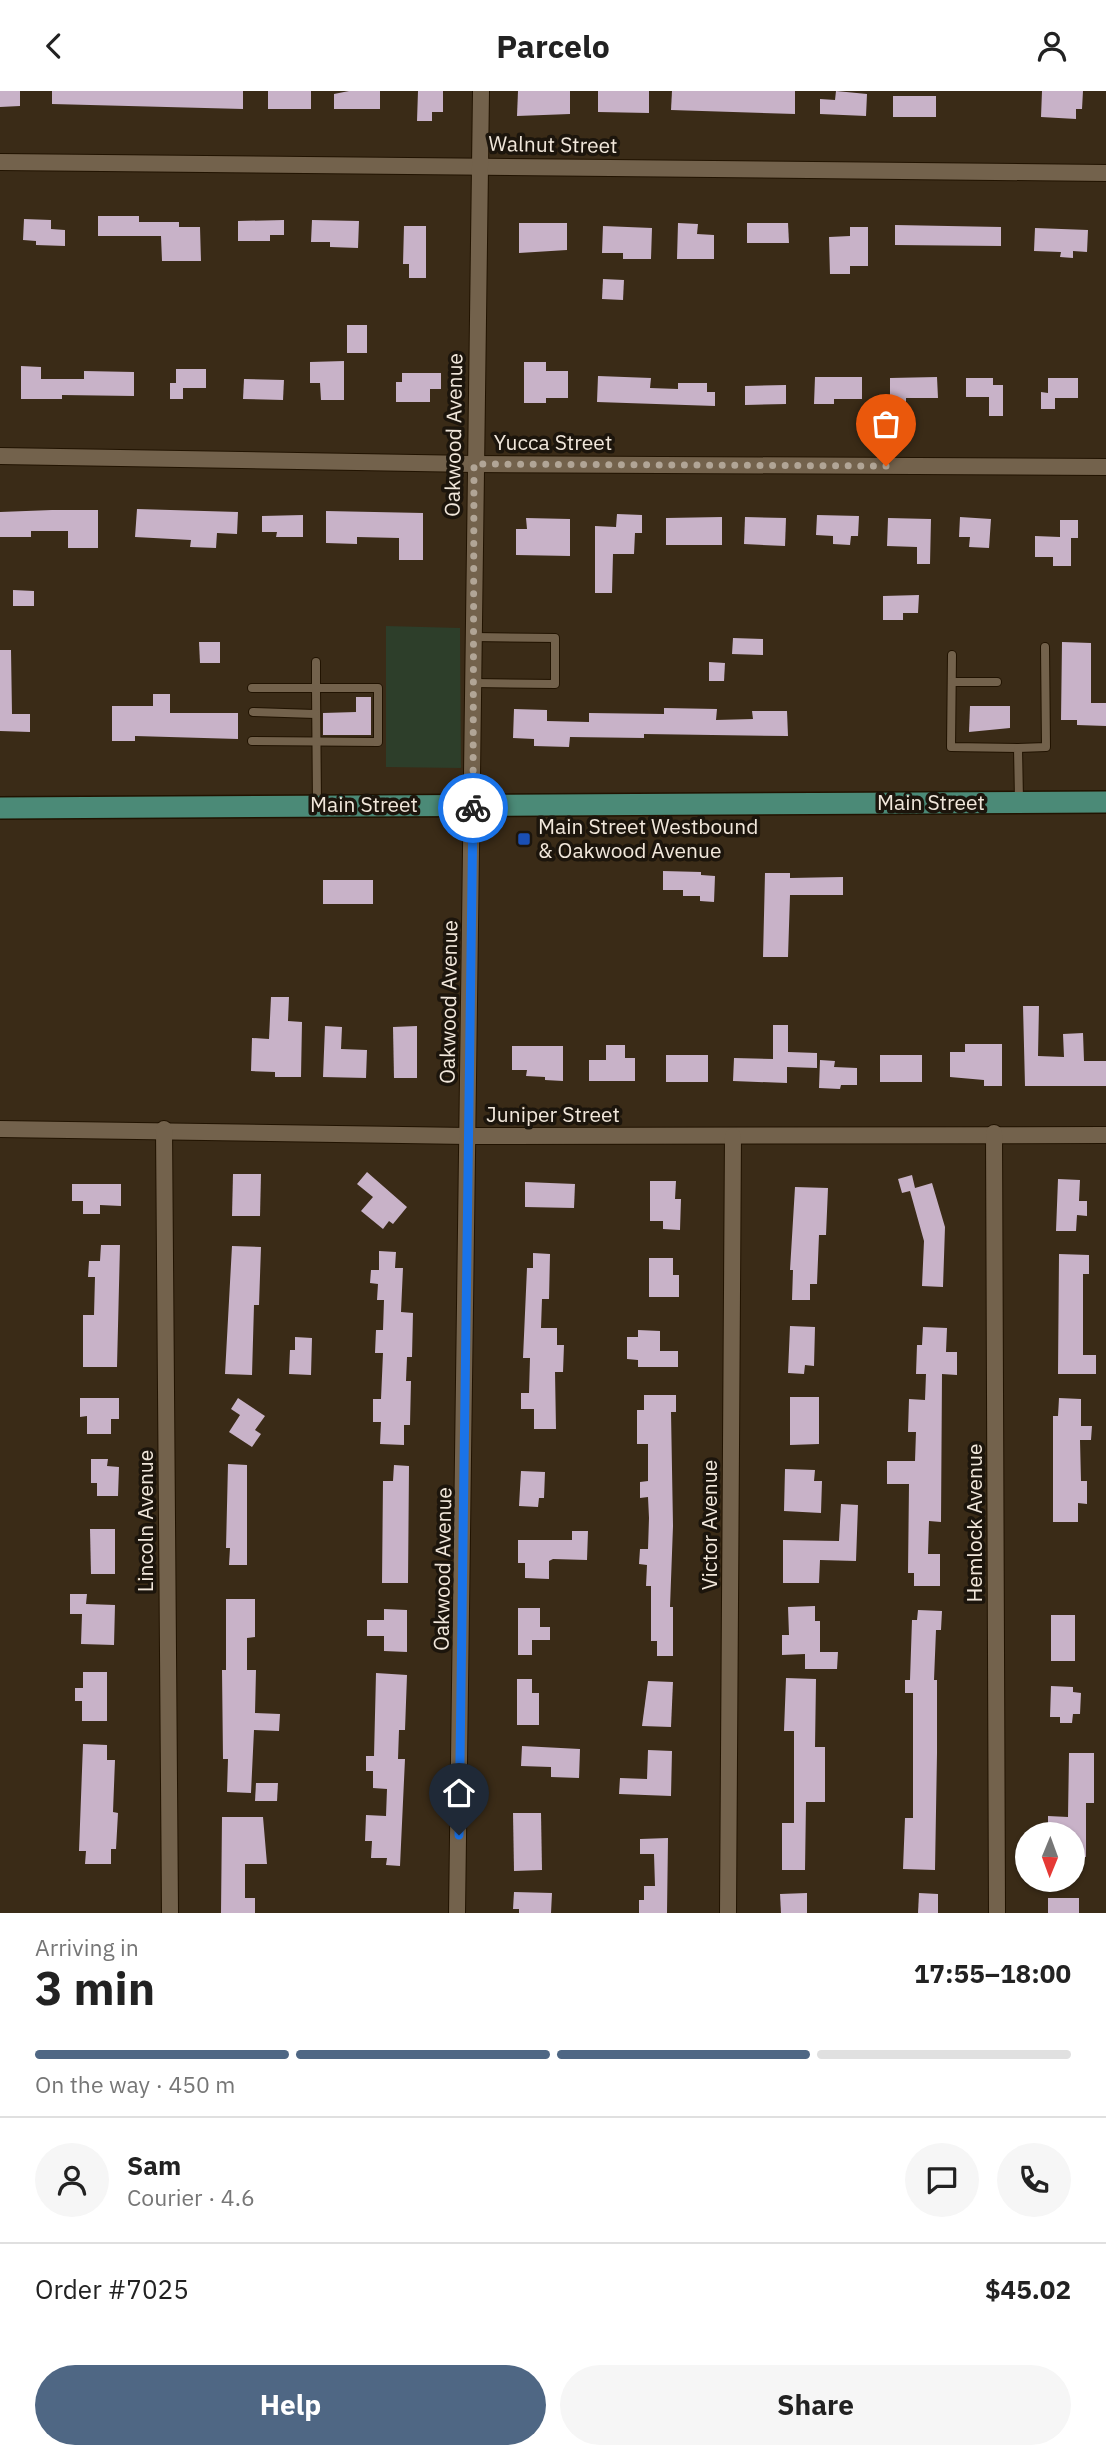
<!DOCTYPE html>
<meta charset="utf-8">
<style>
:root{--surface:#fff;--page:#f6f6f6;--text:#222;--muted:#767676;--line:#e0e0e0;--accent:#4f6784}
body{margin:0;font-family:"IBM Plex Sans",sans-serif;background:var(--page);color:var(--text);height:100vh;display:flex;flex-direction:column;font-size:26px;white-space:nowrap}
*{box-sizing:border-box;margin:0}
p{font-size:23px;color:var(--muted)}
.icon{flex:none;width:38px;height:38px;fill:none;stroke:currentColor;stroke-width:2;stroke-linecap:round;stroke-linejoin:round}
.map{position:relative;height:1822px;overflow:hidden}
.sheet{display:flex;flex-direction:column;background:var(--surface);flex:1}
.sheet>*{flex:none}
.needle{width:46px;rotate:181deg}
.fabs{position:absolute;left:1015px;top:1731px;display:grid;gap:14px}
.fabs a{display:grid;place-items:center;width:70px;height:70px;border-radius:50%;background:var(--surface);box-shadow:0 2px 5px #0004;font-size:35px}
.pin{position:absolute;display:grid;place-items:center;width:60px;height:60px;color:#fff;margin:-72px -30px;border-radius:50% 50% 50% 0;rotate:-45deg;box-shadow:0 0 7px #0007}
.pin .icon{rotate:45deg}
.courier{position:absolute;display:grid;place-items:center;width:70px;height:70px;margin:-35px;border:5px solid #1a73e8;border-radius:50%;background:#fff;color:#222;box-shadow:0 2px 9px #0007}
.headline em{font-style:normal;font-weight:700}
.headline div{display:flex;flex-direction:column-reverse}
.headline{display:flex;align-items:center;justify-content:space-between;height:119px;padding:0 35px}
h1{font-size:46px;font-weight:700;line-height:52px}
.bar{display:grid;grid-template-columns:repeat(4,1fr);gap:10px 7px;align-content:center;height:84px;padding:0 35px}
.bar i{height:9px;border-radius:5px;background:var(--line)}
.bar .active{background:var(--accent)}
.bar p{grid-column:span 4}
.line{display:flex;align-items:center;gap:18px;padding:0 35px;border-top:2px solid var(--line)}
.line div{flex:1}
.round{display:grid;place-items:center;flex:none;width:74px;height:74px;border-radius:37px;background:var(--page)}
.cta{display:flex;gap:14px;margin-top:auto;padding:14px 35px}
.cta a{flex:1;height:80px;border-radius:42px;background:var(--accent);color:#fff;font-size:28px;font-weight:700;line-height:80px;text-align:center}
.cta a+a{background:var(--page);color:var(--text)}
header{display:flex;justify-content:space-between;align-items:center;height:91px;padding:0 35px;background:var(--surface);font-size:32px;font-weight:700}
.map>svg:first-child{display:block}
.green{fill:#2d3e2a}
.building{fill:#c8b2c8}
.lines{fill:none;stroke-linecap:round;stroke-linejoin:round}
.lane-casing{stroke:#211301;stroke-width:10}
.street-casing{stroke:#211301;stroke-width:18}
.primary-casing{stroke:#211301;stroke-width:24}
.lane{stroke:#73624c;stroke-width:8}
.street{stroke:#73624c;stroke-width:16}
.primary{stroke:#4b8a77;stroke-width:21}
.done{stroke:#b1a596;stroke-width:7;stroke-dasharray:0 12.6}
.route{stroke:#1a73e8;stroke-width:9}
.transit-dot{fill:#1a4fb4;stroke:#1c150c;stroke-width:2.5}
.labels{text-anchor:middle;stroke-width:7;stroke-linejoin:round;paint-order:stroke}
.street-label{font-size:21px;fill:#f1e7db;stroke:#1c150c}
.poi-label{font-size:21px;fill:#f1e7db;stroke:#1c150c;text-anchor:start}
</style>
<header><svg class="icon" aria-label="back" viewBox="0 0 24 24"><path d="M15 5l-7 7 7 7"/></svg>Parcelo<svg class="icon" aria-label="person" viewBox="0 0 24 24"><circle cx="12" cy="8" r="4"/><path d="M4 21q1-7 8-7t8 7"/></svg></header>
<div class="map">
<svg width="1106" height="1822" viewBox="0 0 1106 1822">
<rect width="100%" height="100%" fill="#3a2b17"/>
<path class="green" d="M386,535L460,537L461,677L386,676Z"/>
<g class="building">
<path d="M0,0H20V15L0,16Z"/>
<path d="M52,0H243V18L52,13Z"/>
<rect x="268" y="0" width="43" height="18"/>
<path d="M349,0H380V18H334V3Z"/>
<path d="M418,0H443V21H432V30H417Z"/>
<path d="M518,0H570V23L517,25Z"/>
<path d="M598,0H649V22L598,21Z"/>
<path d="M672,0H795V23L671,19Z"/>
<path d="M836,0L867,3L866,25L820,23V8L835,9Z"/>
<path d="M1042,0H1083L1082,18H1076V28L1041,26Z"/>
<rect x="893" y="5" width="43" height="21"/>
<path d="M98,125H139V131H179V136H200L201,170H162L161,145H98Z"/>
<path d="M24,128L51,129V138L65,139V155L36,154V150L23,149Z"/>
<path d="M284,129V144H270V150H238V130Z"/>
<path d="M312,129L359,130L358,157L330,156V151H311Z"/>
<path d="M519,132H567V159L519,162Z"/>
<path d="M678,132L698,133L697,143L714,144V168H677Z"/>
<path d="M747,132H788L789,152H747Z"/>
<path d="M895,134L1001,136V155L895,154Z"/>
<path d="M404,135H426V187H409V173H403Z"/>
<path d="M603,135L652,137L651,168H623V162H602Z"/>
<path d="M850,136H868V175H850V183H830L829,146L850,145Z"/>
<path d="M1035,137L1088,139L1087,161L1073,160V167L1060,166L1061,161L1034,160Z"/>
<path d="M603,188L624,189L623,209L602,208Z"/>
<rect x="347" y="234" width="20" height="28"/>
<path d="M344,270V309H321L320,292H310V271Z"/>
<path d="M524,271H546V280H568V307H546V312H524Z"/>
<path d="M21,275L41,276V288H84V280L134,281V305L62,304V308H21Z"/>
<path d="M176,278H206V297H183V308H170V292H176Z"/>
<path d="M402,282H441V298H430V311H396V291H402Z"/>
<path d="M598,285L651,287L650,297L678,298V292H707V301H715V315L597,311Z"/>
<path d="M815,286H862V308H834V313H814Z"/>
<path d="M937,286L938,307H906V312H890V287Z"/>
<path d="M966,287H993V294H1003V325H989V306H966Z"/>
<path d="M1048,287H1078V307H1055V318H1041V301L1048,302Z"/>
<path d="M244,288L284,289L283,309L243,308Z"/>
<path d="M786,294V313L745,314V295Z"/>
<path d="M137,418L238,421L237,443L217,442L216,457L190,456L191,449L135,446Z"/>
<path d="M52,419H98V457H68V440H31V446H0V421Z"/>
<path d="M326,420L423,422V469H399V447L357,446V453L326,452Z"/>
<path d="M617,423L642,424V442H635L634,463H613L612,502H595V435L616,436Z"/>
<path d="M303,424V446H276L277,441H262V425Z"/>
<path d="M817,424L859,425L858,445H851L850,454L833,453V445L816,444Z"/>
<path d="M722,426V454H666V427Z"/>
<path d="M745,426L786,427L785,455L744,453Z"/>
<path d="M960,426L991,428L989,457L969,456L970,446H959Z"/>
<path d="M526,427L570,428V465L516,464V438H527Z"/>
<path d="M888,427L931,428L930,473H917V456L887,455Z"/>
<path d="M1060,429H1078V447H1071V475H1053V466H1035V445L1060,446Z"/>
<path d="M13,499L34,500V515H13Z"/>
<path d="M919,504L918,522H903V529H883V505Z"/>
<path d="M733,547L763,548V564L732,563Z"/>
<path d="M199,551H220V572H200Z"/>
<path d="M1062,551L1091,552V612H1106V635L1077,634V629H1061Z"/>
<path d="M0,559H11L12,623H30V641L0,640Z"/>
<path d="M709,571L725,572L724,590H709Z"/>
<path d="M153,603H170V622H238V648L135,645V650H112V615H153Z"/>
<path d="M356,606H371V644H323V622L356,621Z"/>
<path d="M970,615H1010V637L969,641Z"/>
<path d="M664,617L717,618L716,629L753,628L752,620H787L788,645L644,643V647L570,646L569,656L534,655V648L513,647L514,618L547,619V630L589,631V622L664,623Z"/>
<path d="M663,780L701,781V784L715,785L714,811L700,810V805H683V799H663Z"/>
<path d="M765,782H790V787L843,786V804H790L788,866H763Z"/>
<rect x="323" y="789" width="50" height="24"/>
<path d="M271,906H289L288,930L302,931L301,986H275V981L251,980L252,947L269,948Z"/>
<path d="M1023,915H1039L1038,965L1064,966L1063,943L1083,942L1084,970H1106V995H1025Z"/>
<path d="M773,934H788V961L817,962V977L787,976V992L733,990L734,967L773,968Z"/>
<path d="M325,935L342,936L341,958L367,959L366,987L323,986Z"/>
<path d="M417,935V987H394L393,936Z"/>
<path d="M965,953H1002V995H984V989L950,986V961H965Z"/>
<path d="M606,954H625V967H635V990H589V969H606Z"/>
<path d="M512,955H563V990L545,989V986L526,985L527,979H512Z"/>
<rect x="666" y="964" width="42" height="27"/>
<rect x="880" y="964" width="42" height="27"/>
<path d="M820,969L835,970L834,976L857,977V994H841L840,998L819,997Z"/>
<path d="M367,1081L407,1116L393,1133L389,1130L383,1138L361,1120L373,1106L357,1093Z"/>
<path d="M233,1083H261L260,1125H232Z"/>
<path d="M912,1084L915,1097L932,1092L945,1136L943,1196L922,1195L924,1150L910,1100L902,1102L898,1088Z"/>
<path d="M1058,1088L1080,1089L1079,1110H1087V1125L1077,1124L1076,1140H1056Z"/>
<path d="M650,1090H676L675,1108H681L680,1139L663,1138V1130H650Z"/>
<path d="M525,1091L575,1093L574,1117L525,1116Z"/>
<path d="M72,1093H121V1115L100,1114V1123H83V1110H72Z"/>
<path d="M795,1096L828,1097L826,1144H819L817,1193H810V1209H792L793,1179H790Z"/>
<path d="M101,1154H120L117,1276H83V1224H94L95,1186H88L89,1170H100Z"/>
<path d="M232,1155L261,1156L259,1214H254L252,1284L225,1283Z"/>
<path d="M379,1160L396,1161L395,1177H403L401,1221L413,1222L412,1266H407L406,1290H411L410,1334H404V1354L380,1353L381,1331H373V1308H381L383,1262H375L376,1239H383L384,1209H377L378,1193L370,1192L371,1179H379Z"/>
<path d="M533,1162L550,1163L549,1208H542L541,1237H557V1254H564L563,1281H555L556,1338H534V1318H521V1302H529L530,1267H523L527,1177H533Z"/>
<path d="M1059,1163L1089,1164V1183H1083V1264H1096V1283H1058Z"/>
<path d="M649,1167H673V1184H679V1206H649Z"/>
<path d="M790,1235L815,1236L814,1275L805,1274L804,1283L788,1282Z"/>
<path d="M923,1236L947,1237L946,1261H957V1284L942,1283L941,1431L929,1430L928,1463H940V1495H914V1482H908L909,1393H887V1370H915L916,1341H908L909,1308L925,1309L926,1283H916L917,1254H922Z"/>
<path d="M638,1239L660,1240V1260H678V1276H638V1269L627,1268V1246H638Z"/>
<path d="M295,1246L312,1247L311,1284L289,1283L290,1259H295Z"/>
<path d="M644,1304H676V1321H671L673,1435L670,1516H673V1565H657V1550H651V1495H646L647,1474L639,1473L640,1458H648L649,1427L648,1406L640,1407V1391L648,1390V1353H637V1319H644Z"/>
<path d="M790,1306H819V1353L790,1354Z"/>
<path d="M80,1307H119V1328H111V1343H87V1325L80,1326Z"/>
<path d="M238,1307L265,1325L255,1339L261,1343L252,1356L229,1341L240,1324L231,1318Z"/>
<path d="M1059,1307L1081,1308V1335H1092L1091,1349H1080L1081,1390H1087V1413L1078,1412V1431H1053V1325H1058Z"/>
<path d="M91,1368H108L107,1375L119,1376L118,1405H97V1392H91Z"/>
<path d="M228,1373L247,1374V1474H229L230,1457H226Z"/>
<path d="M394,1374L409,1375L408,1492H382L383,1390H393Z"/>
<path d="M785,1378L815,1379L814,1390H822L821,1422L784,1420Z"/>
<path d="M521,1380L545,1381L544,1407H539L538,1416L519,1415Z"/>
<path d="M841,1413L858,1414L856,1470L820,1469L819,1492H783V1449L839,1450Z"/>
<path d="M90,1438H115V1483H91Z"/>
<path d="M572,1440H588L587,1469L553,1468L549,1470V1488L525,1487V1472H518V1449H572Z"/>
<path d="M70,1503H87L86,1513L115,1514L114,1554L81,1553L82,1523H70Z"/>
<path d="M226,1508H255V1546L247,1547V1579H256L255,1622L280,1623L279,1640L254,1639L251,1702L227,1701L228,1668H223L222,1579H226Z"/>
<path d="M815,1515V1530H820V1561H838L837,1578H805V1563L782,1564V1544H789L788,1516Z"/>
<path d="M518,1517H540V1536H550V1549H532V1564H518Z"/>
<path d="M384,1518L407,1519V1561L384,1560V1545H367V1529H384Z"/>
<path d="M918,1519L942,1520L941,1539H936L934,1589H937V1662L935,1779L903,1778L905,1727H913V1602H905V1589H910L912,1529H917Z"/>
<rect x="1051" y="1524" width="24" height="46"/>
<path d="M83,1581H107V1630H82V1610H75V1597H83Z"/>
<path d="M376,1582L407,1584L405,1639H399L398,1668H405L400,1775L386,1774L387,1767H371L372,1750H365L366,1724L386,1725L387,1698L373,1697V1680H366V1665H374Z"/>
<path d="M786,1587L816,1588L815,1656H825V1711H806L805,1779H782V1732H794V1640H784Z"/>
<path d="M517,1588H532V1602H539V1634H517Z"/>
<path d="M648,1590L673,1591L671,1636L642,1635Z"/>
<path d="M1051,1595L1073,1596V1601L1081,1602L1080,1623H1073L1072,1632H1060V1626H1050Z"/>
<path d="M83,1653L107,1654V1669H115L113,1721L118,1722L116,1758H111V1773H85L86,1760H79Z"/>
<path d="M522,1655L580,1658L579,1687L551,1686V1676L521,1675Z"/>
<path d="M648,1659L672,1660L671,1705L619,1703L620,1687L647,1688Z"/>
<path d="M1069,1662H1094V1712H1086V1766L1073,1765V1743H1048V1725L1068,1726Z"/>
<path d="M256,1692H278L277,1710H255Z"/>
<path d="M513,1722H541L542,1779L514,1780Z"/>
<path d="M222,1726H263L267,1773H245V1807H255V1822H221Z"/>
<path d="M668,1747L667,1822H639V1809H644V1795H655L654,1763H640V1748Z"/>
<path d="M514,1801L552,1802L551,1822H519V1818H513Z"/>
<path d="M807,1802V1822H781L780,1803Z"/>
<path d="M919,1802L938,1803V1822H918Z"/>
<rect x="1048" y="1807" width="31" height="15"/>
</g>
<g class="lines">
<defs>
<g id="lane">
<path d="M474,546L555,547V593L474,592"/>
<path d="M952,564L951,656L1018,657L1019,709"/>
<path d="M952,591H997"/>
<path d="M252,597H316L317,714"/>
<path d="M253,621L315,623"/>
<path d="M252,650L378,651V597H316V571"/>
<path d="M1018,657L1046,656L1045,556"/>
</g>
<g id="street">
<path d="M0,71L1106,82"/>
<path d="M0,365L474,373L1106,376"/>
<path d="M0,1038L468,1045L1106,1044"/>
<path d="M164,1038L170,1822"/>
<path d="M994,1042L997,1822"/>
<path d="M457,1822L481,0"/>
<path d="M728,1822L733,1045"/>
</g>
<path id="primary" d="M0,717L1106,711"/>
</defs>
<use href="#lane" class="lane-casing"/>
<use href="#street" class="street-casing"/>
<use href="#primary" class="primary-casing"/>
<use href="#lane" class="lane"/>
<use href="#street" class="street"/>
<use href="#primary" class="primary"/>
</g>
<g class="lines">
<path class="done" d="M473,717L474,373L886,375"/>
<path class="route" d="M459,1744L473,717"/>
</g>
<rect class="transit-dot" x="517" y="741" width="14" height="14" rx="3.5"/>
<g class="labels">
<g class="street-label">
<text transform="translate(553 54) rotate(1)" y="7">Walnut Street</text>
<text transform="translate(454 344) rotate(-89)" y="7">Oakwood Avenue</text>
<text x="553" y="359">Yucca Street</text>
<text x="931" y="719">Main Street</text>
<text x="364" y="721">Main Street</text>
<text transform="translate(449 911) rotate(-89)" y="7">Oakwood Avenue</text>
<text x="553" y="1031">Juniper Street</text>
<text transform="translate(146 1430) rotate(-90)" y="7">Lincoln Avenue</text>
<text transform="translate(975 1432) rotate(-90)" y="7">Hemlock Avenue</text>
<text transform="translate(710 1434) rotate(-90)" y="7">Victor Avenue</text>
<text transform="translate(443 1478) rotate(-89)" y="7">Oakwood Avenue</text>
</g>
<g class="poi-label">
<text x="538" y="743">Main Street Westbound<tspan x="538" dy="24">&amp; Oakwood Avenue</tspan></text>
</g>
</g>
</svg>
<div class="fabs">
<a><svg class="needle" viewBox="-14 -14 28 28"><path d="M0-13l5 13h-10z" fill="#e53935"/><path d="M0 13l5-13h-10z" fill="#767676"/></svg></a>
</div>
<div class="pin" style="left:886px;top:375px;background:#ea580c"><svg class="icon" aria-label="bag" viewBox="0 0 24 24"><path d="M5 8h14l-1 12H6zM9 8a3 3 0 0 1 6 0"/></svg></div>
<div class="pin" style="left:459px;top:1744px;background:#1f2937"><svg class="icon" aria-label="home" viewBox="0 0 24 24"><path d="M3 11l9-7 9 7M6 9v11h12V9"/></svg></div>
<div class="courier" style="left:473px;top:717px"><svg class="icon" aria-label="bike" viewBox="0 0 24 24"><circle cx="6" cy="16" r="4"/><circle cx="18" cy="16" r="4"/><path d="M6 16l4-8h5l3 8M10 8l3 8H6M13 5h3"/></svg></div>
</div>
<section class="sheet">
<div class="headline"><div><h1>3 min</h1><p>Arriving in</p></div><em>17:55–18:00</em></div>
<div class="bar"><i class="active"></i><i class="active"></i><i class="active"></i><i></i><p>On the way · 450 m</p></div>
<div class="line" style="height:126px"><a class="round"><svg class="icon" aria-label="person" viewBox="0 0 24 24"><circle cx="12" cy="8" r="4"/><path d="M4 21q1-7 8-7t8 7"/></svg></a><div><b>Sam</b><p>Courier · 4.6</p></div><a class="round"><svg class="icon" aria-label="chat" viewBox="0 0 24 24"><path d="M4 5h16v11H9l-5 4z"/></svg></a><a class="round"><svg class="icon" aria-label="phone" viewBox="0 0 24 24"><path d="M5 4h4l2 5-3 2q2 4 5 5l2-3 5 2v4C11 20 4 13 5 4z"/></svg></a></div>
<div class="line" style="height:91px"><div>Order #7025</div><b>$45.02</b></div>
<div class="cta"><a>Help</a><a>Share</a></div>
</section>
